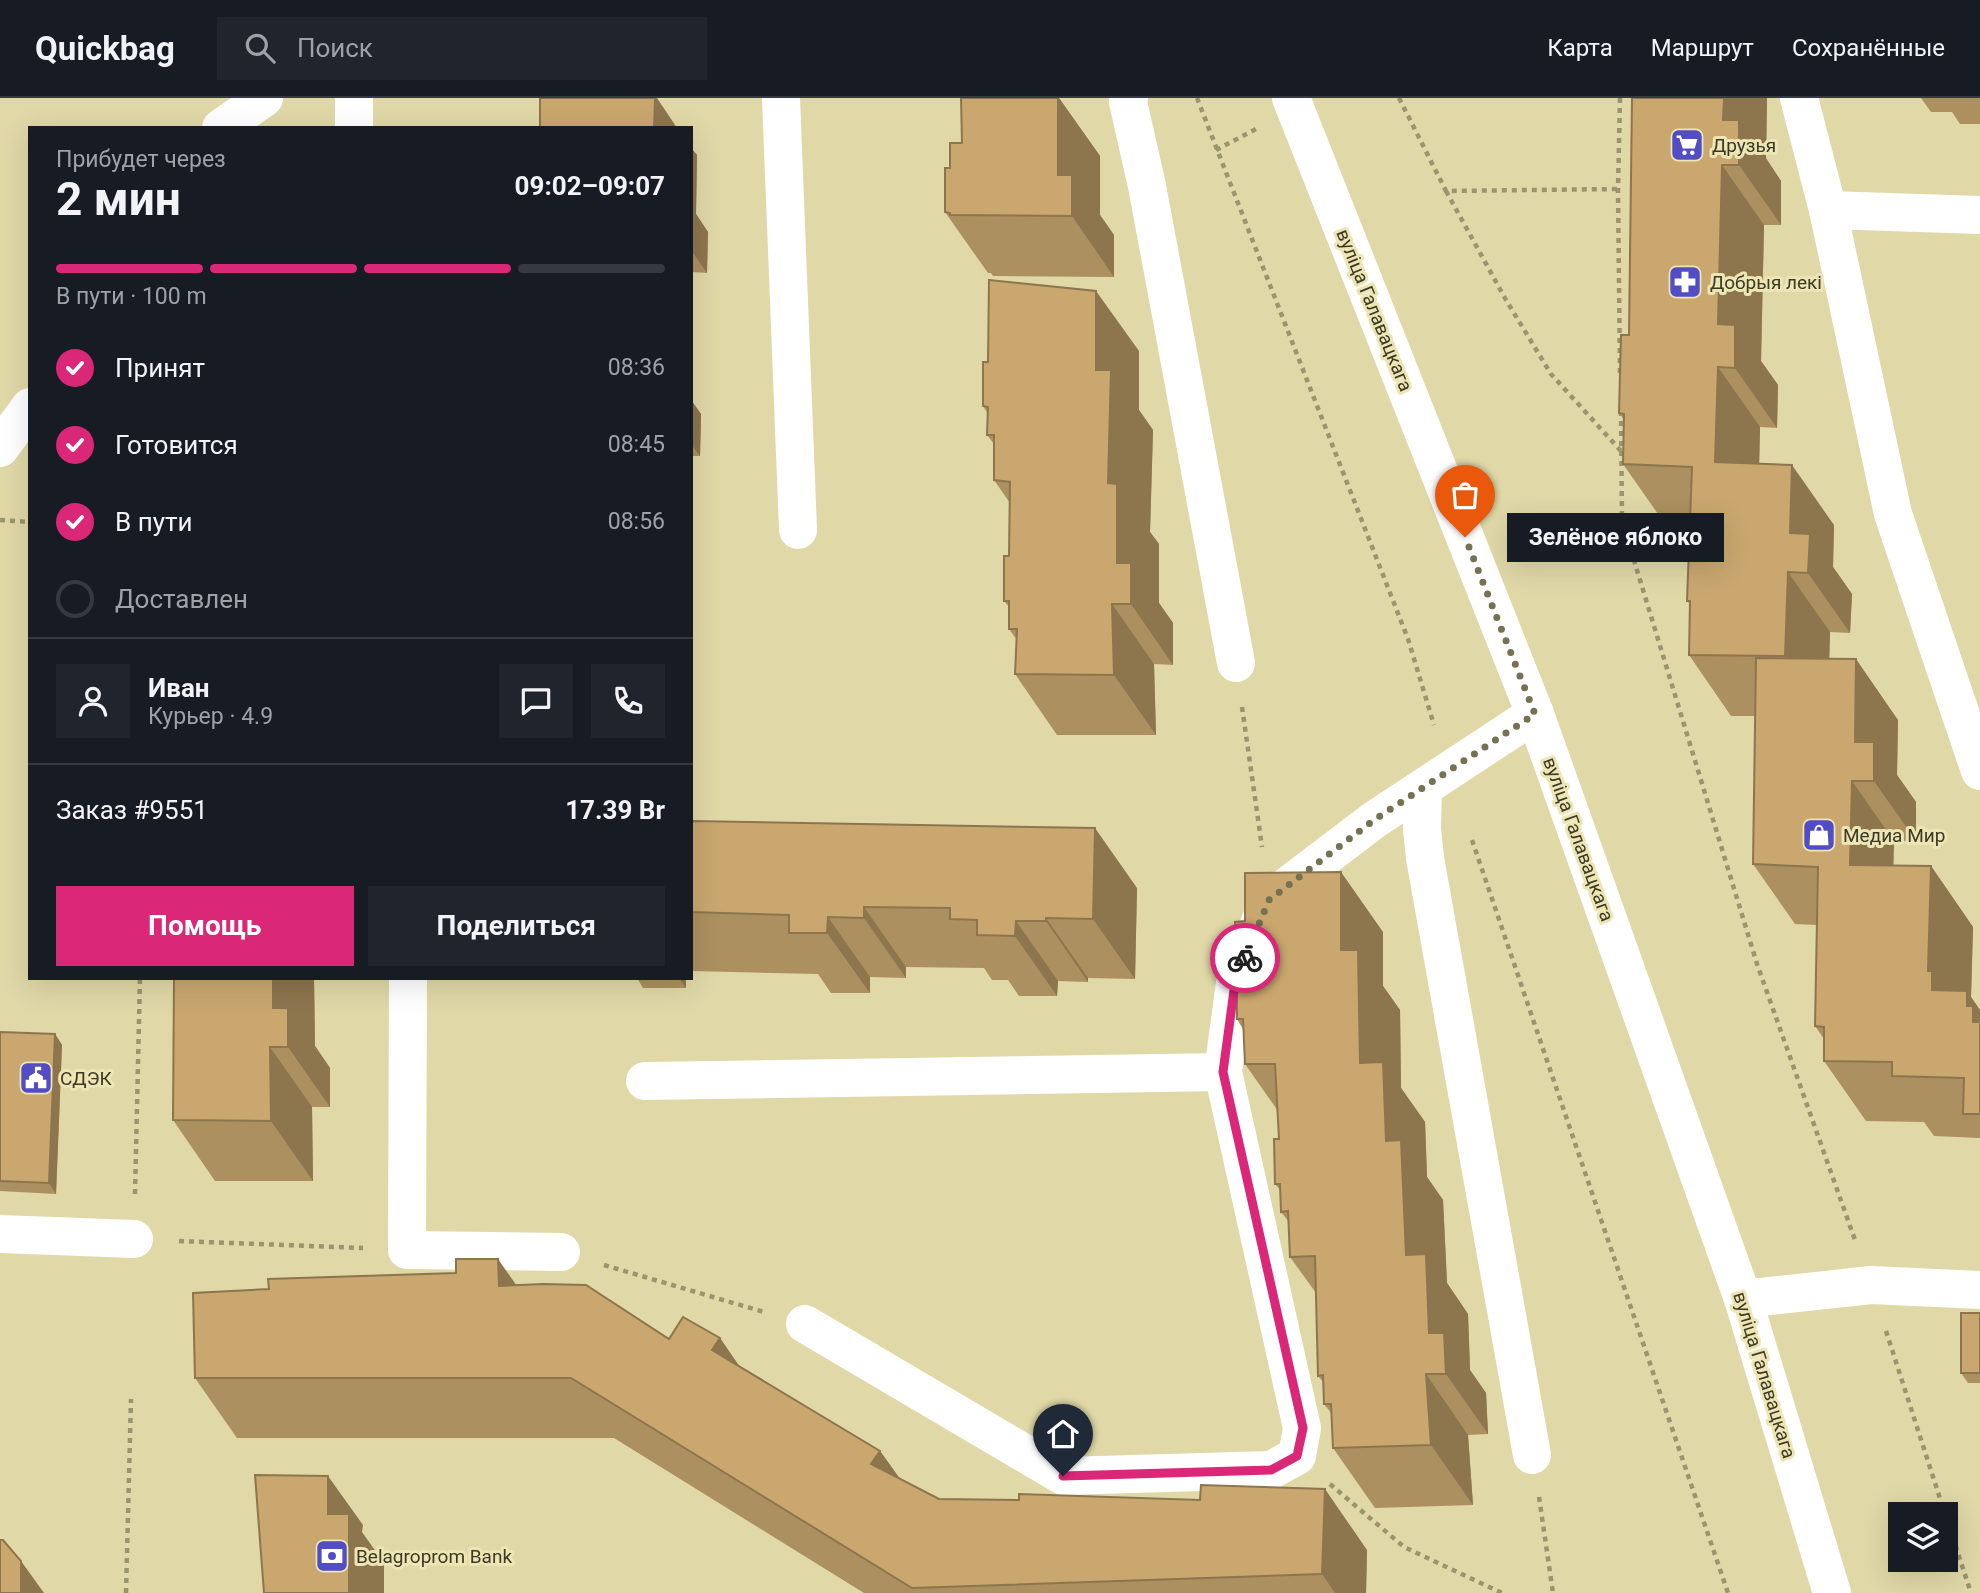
<!DOCTYPE html>
<html lang="ru">
<meta charset="utf-8">
<style>
:root{--surface:#171b24;--page:#20242c;--text:#f1f3f6;--muted:#9ea1a6;--line:#363941;--accent:#db2777}
body{margin:0;font-family:Roboto,sans-serif;background:var(--page);color:var(--text);height:100vh;display:flex;flex-direction:column;font-size:26px;white-space:nowrap}
*{box-sizing:border-box;margin:0}
p{font-size:23px;color:var(--muted)}
.icon{flex:none;width:38px;height:38px;fill:none;stroke:currentColor;stroke-width:2;stroke-linecap:round;stroke-linejoin:round}
.map{position:relative;flex:1;overflow:hidden}
.details{position:absolute;left:28px;top:28px;width:665px;height:854px;display:flex;flex-direction:column;background:var(--surface);border-radius:0px;box-shadow:0 7px 28px #0002}
.details>*{flex:none}
.controls{position:absolute;left:1888px;top:1404px;display:grid;gap:14px}
.controls a{display:grid;place-items:center;width:70px;height:70px;border-radius:0px;background:var(--surface);box-shadow:0 7px 28px #0002;font-size:35px}
.pin{position:absolute;display:grid;place-items:center;width:60px;height:60px;color:#fff;margin:-72px -30px;border-radius:50% 50% 50% 0;rotate:-45deg;box-shadow:0 0 7px #0007}
.pin .icon{rotate:45deg}
.courier{position:absolute;display:grid;place-items:center;width:70px;height:70px;margin:-35px;border:5px solid #db2777;border-radius:50%;background:#fff;color:#222;box-shadow:0 2px 9px #0007}
.bubble{position:absolute;height:49px;border-radius:0px;background:var(--surface);box-shadow:0 7px 28px #0002;font-size:23px;font-weight:700;line-height:49px;text-align:center}
.overview em{font-style:normal;font-weight:700}
.overview div{display:flex;flex-direction:column-reverse}
.overview{display:flex;align-items:center;justify-content:space-between;height:119px;padding:0 28px}
h1{font-size:46px;font-weight:700;line-height:52px}
.bar{display:grid;grid-template-columns:repeat(4,1fr);gap:10px 7px;align-content:center;height:84px;padding:0 28px}
.bar i{height:9px;border-radius:5px;background:var(--line)}
.bar .active{background:var(--accent)}
.bar p{grid-column:span 4}
.line{display:flex;align-items:center;gap:18px;padding:0 28px;border-top:2px solid var(--line)}
.line div{flex:1}
.round{display:grid;place-items:center;flex:none;width:74px;height:74px;border-radius:0px;background:var(--page)}
ol{padding:0 28px;list-style:none}
li{display:flex;align-items:center;gap:21px;height:77px}
li p{margin-inline-start:auto}
li .icon{padding:7px;border-radius:50%;background:var(--accent);color:#fff;stroke-width:4}
li:last-child{color:var(--muted)}
li i{width:38px;height:38px;border:4px solid var(--line);border-radius:50%}
.primary-button{display:flex;gap:14px;margin-top:auto;padding:14px 28px}
.primary-button a{flex:1;height:80px;border-radius:0px;background:var(--accent);color:#fff;font-size:28px;font-weight:700;line-height:80px;text-align:center}
.primary-button a+a{background:var(--page);color:var(--text)}
header{display:flex;align-items:center;gap:42px;box-sizing:border-box;height:98px;padding:0 35px;background:var(--surface);border-bottom:2px solid var(--line)}
header strong{font-size:33px}
nav{display:flex;gap:38px;margin-inline-start:auto;font-size:24px}
.search{width:490px;height:63px;background:var(--page);display:flex;align-items:center;gap:18px;box-sizing:border-box;padding:0 24px;border-radius:0px;color:var(--muted);font-size:26px}
.map>svg:first-child{display:block}
.lines{fill:none;stroke-linecap:round;stroke-linejoin:round}
.path{stroke:#9a946f;stroke-width:4.5;stroke-dasharray:5 5;stroke-linecap:butt}
.minor{stroke:#fff;stroke-width:38}
.wall{fill:#ad905f}
.shaded-wall{fill:#8d754e}
.building{fill:#c9a76f;stroke:#8d754e;stroke-width:2}
.done{stroke:#757152;stroke-width:7;stroke-dasharray:0 12.6}
.route{stroke:#db2777;stroke-width:9}
.labels{text-anchor:middle;stroke-width:6;stroke-linejoin:round;paint-order:stroke}
.poi-label{font-size:19px;fill:#3c3925;stroke:#ede5b4;text-anchor:start}
.street-label{font-size:19px;fill:#3c3925;stroke:#ede5b4}
</style>
<header>
<strong>Quickbag</strong>
<div class="search"><svg class="icon" aria-label="search" viewBox="0 0 24 24"><circle cx="10" cy="10" r="6"/><path d="M15 15l6 6"/></svg>Поиск</div>
<nav><a>Карта</a><a>Маршрут</a><a>Сохранённые</a></nav>
</header>
<div class="map">
<svg width="1980" height="1495" viewBox="0 0 1980 1495">
<rect width="100%" height="100%" fill="#e0d8a7"/>
<g class="lines">
<g class="path">
<path d="M1197,0L1408,541L1434,627"/>
<path d="M1399,0L1446,93L1618,91"/>
<path d="M1620,0L1618,91L1620,280"/>
<path d="M1216,52L1256,31"/>
<path d="M1446,93L1506,202L1551,276L1621,353"/>
<path d="M1621,313L1622,423L1757,866L1855,1142"/>
<path d="M0,422L30,424"/>
<path d="M1242,609L1262,749"/>
<path d="M1472,742L1728,1495"/>
<path d="M135,1096L140,880"/>
<path d="M179,1143L363,1150"/>
<path d="M604,1167L764,1214"/>
<path d="M1886,1233L1945,1416"/>
<path d="M1330,1386L1404,1449L1502,1495"/>
<path d="M1539,1399L1553,1495"/>
<path d="M1946,1419L1971,1495"/>
<path d="M126,1495L131,1301"/>
</g>
<g class="minor">
<path d="M781,0L798,432"/>
<path d="M1129,0L1128,4L1147,88L1236,565"/>
<path d="M1291,0L1535,616L1743,1201L1832,1495"/>
<path d="M1799,0L1828,112L1980,117"/>
<path d="M221,30L264,0"/>
<path d="M354,30V0"/>
<path d="M1828,112L1893,416L1980,673"/>
<path d="M0,350L30,309"/>
<path d="M1423,690L1422,731L1425,760L1532,1357"/>
<path d="M408,880L407,1152L561,1154"/>
<path d="M645,983L1223,974"/>
<path d="M0,1136L134,1141"/>
<path d="M1743,1201L1871,1187L1980,1192"/>
<path d="M805,1226L1063,1378L1271,1372L1297,1358L1302,1330L1223,974L1235,885L1269,802L1374,722L1535,616"/>
</g>
</g>
<g class="wall">
<path d="M961,0H1059L1100,58V117L1114,137V179L993,178L991,175H988L945,114L950,70L962,45Z"/>
<path d="M1632,0H1767L1766,61L1781,83V127H1764L1761,263L1778,287L1777,330L1760,329L1759,365L1834,427L1833,469L1852,496L1850,535L1830,534L1829,561L1898,622L1897,677L1916,704V743H1894L1893,768H1931L1973,829L1971,899L1980,912V1040L1934,1038L1924,1024L1866,1023L1824,963V941L1815,928L1817,827L1795,826L1753,766L1755,618H1731L1689,557L1690,506L1687,503L1690,428L1665,426L1623,366L1624,322L1619,315L1629,237Z"/>
<path d="M1921,0H1980V26H1960L1952,14H1931Z"/>
<path d="M691,50L697,57L696,116L708,134L707,175L691,174Z"/>
<path d="M1139,253V312L1153,332L1150,434L1159,446V505L1173,525V567L1154,566L1156,637H1057L1015,576L1017,542L1009,531V509L1004,503L1009,458L1010,405L994,382V346L987,337L988,316L983,308Z"/>
<path d="M691,302L701,316L700,358H691Z"/>
<path d="M691,723L1137,790L1135,881L1088,880V884L1058,883L1057,898H1019L1008,882H992L984,870L906,869V880L870,879V895H831L818,876L691,873Z"/>
<path d="M1383,834V888L1400,912L1401,990L1425,1024L1427,1079L1443,1102L1447,1185L1468,1216L1470,1272L1486,1295L1488,1336L1468,1337L1473,1407L1375,1410L1333,1350L1332,1316L1324,1306V1285L1318,1278L1316,1195L1290,1159L1289,1124L1281,1114V1093L1275,1086L1279,1041L1278,1013L1245,966L1243,931L1237,921V900L1232,893L1235,848Z"/>
<path d="M174,880H314L315,948L330,970V1009H312L313,1083H215L173,1022Z"/>
<path d="M637,880H686V890H643Z"/>
<path d="M0,934L55,936L62,947L56,1096L0,1093Z"/>
<path d="M456,1175L517,1187L669,1241L720,1240L738,1267L880,1353L900,1381L939,1401L1367,1452L1366,1495H864L614,1340H237L195,1280L269,1191Z"/>
<path d="M1980,1215V1285H1968L1961,1275Z"/>
</g>
<g class="shaded-wall">
<path d="M655,0H657L677,30H654Z"/>
<path d="M1058,0H1059L1100,58V117L1114,137V179L1072,118L1058,77Z"/>
<path d="M1724,0H1767L1766,60L1781,83V127L1739,67L1723,22Z"/>
<path d="M691,50L697,57L696,116L708,134L707,175L691,152Z"/>
<path d="M1722,67L1764,127L1761,263L1778,287L1777,330L1735,270L1718,226Z"/>
<path d="M1096,193L1139,253V312L1153,332L1150,434L1159,446V505L1173,525V567L1131,506L1117,465L1096,272Z"/>
<path d="M1718,269L1760,329L1758,424L1715,364Z"/>
<path d="M691,302L701,316L700,358L691,346Z"/>
<path d="M1792,367L1834,427L1833,469L1852,496L1850,535L1808,475L1790,435Z"/>
<path d="M1788,474L1830,534L1828,618L1785,558Z"/>
<path d="M1112,506L1154,566L1156,637L1114,577Z"/>
<path d="M1856,561L1898,622L1897,677L1916,704V743L1874,683L1855,644Z"/>
<path d="M1852,683L1894,743L1892,827L1850,767Z"/>
<path d="M1095,730L1137,790L1135,881L1093,821Z"/>
<path d="M1931,768L1973,829L1971,899L1980,912V934L1973,924L1932,892L1928,873Z"/>
<path d="M1341,774L1383,834V888L1400,912L1401,990L1425,1024L1427,1079L1443,1102L1447,1185L1468,1216L1470,1272L1486,1295L1488,1336L1446,1276L1429,1235L1406,1157L1386,1043L1360,965L1341,852Z"/>
<path d="M864,809L906,869V880L864,820Z"/>
<path d="M828,819L870,879V895L827,835Z"/>
<path d="M1046,820L1088,880V884L1046,823Z"/>
<path d="M1016,823L1058,883L1057,898L1015,838Z"/>
<path d="M273,880H314L315,948L330,970V1009L288,949L273,910Z"/>
<path d="M679,880H686V890Z"/>
<path d="M55,936L62,947L56,1096L49,1085Z"/>
<path d="M270,949L312,1009L313,1083L271,1023Z"/>
<path d="M498,1161L540,1221L499,1188Z"/>
<path d="M720,1240L762,1301L712,1252Z"/>
<path d="M1426,1276L1468,1337L1473,1407L1431,1347Z"/>
<path d="M880,1353L923,1413L871,1366Z"/>
<path d="M328,1378L363,1427L362,1434L384,1465V1495H349L328,1416Z"/>
<path d="M1325,1391L1367,1452L1366,1495H1335L1322,1476Z"/>
<path d="M21,1463L44,1495H21Z"/>
</g>
<g class="building">
<path d="M540,0H655L654,30H540Z"/>
<path d="M961,0H1058V77H1072V118L950,117V115L945,114V70H950V45H962Z"/>
<path d="M1632,0H1724L1723,22H1739V67H1722L1718,226L1735,227V270L1718,269L1715,364L1792,367L1790,435L1810,436L1808,475L1788,474L1785,558L1689,557L1690,503H1687L1692,369L1623,366L1624,316L1619,315L1621,237H1629Z"/>
<path d="M989,182L1096,193V272H1111L1108,385L1117,386V465H1131V506H1112L1114,577L1015,576L1017,531H1009V503H1004V458H1009L1010,384L994,382V337H987L988,309L983,308V264H988Z"/>
<path d="M1756,560L1856,561L1855,644H1874V683H1852L1850,767L1931,768L1928,873H1932V892L1967,893V908H1973V924H1980V1016H1963L1964,980L1892,978V964L1824,963V929L1815,928L1818,769L1753,766Z"/>
<path d="M691,723L1095,730L1093,821L1046,820V823H1016L1015,838L977,837V822L950,821V810L864,809V820L828,819L827,835H789V817L691,814Z"/>
<path d="M1341,774V852H1358L1360,965L1383,964L1386,1043L1401,1042L1406,1157L1426,1156L1429,1235H1444L1446,1276H1426L1431,1347L1333,1350L1331,1306H1324L1323,1277L1318,1278L1315,1158L1290,1159L1288,1113L1281,1114L1280,1086H1275L1274,1041H1279L1275,966H1245L1243,921H1237V893H1232L1230,848H1235V824L1245,823V775Z"/>
<path d="M174,880H273V910H288V949H270L271,1023L173,1022Z"/>
<path d="M0,934L55,936L49,1085L0,1083Z"/>
<path d="M456,1161H498L499,1188L543,1186L586,1187L669,1241L683,1219L720,1240L712,1252L880,1353L871,1366L939,1401L1019,1402V1396L1200,1402L1201,1387L1325,1391L1322,1476L912,1490L571,1280H195L193,1195L269,1191L268,1181L456,1175Z"/>
<rect x="1961" y="1215" width="19" height="60"/>
<path d="M255,1377L328,1378V1416H349V1495H264Z"/>
<path d="M0,1442H3L21,1463V1495H0Z"/>
</g>
<g class="lines">
<path class="done" d="M1245,860L1269,802L1374,722L1535,616L1465,439"/>
<path class="route" d="M1063,1378L1271,1372L1297,1358L1303,1330L1223,974L1235,885L1245,860"/>
</g>
<defs>
<symbol id="supermarket-square" viewBox="-11 -11 22 22"><rect x="-9" y="-9" width="18" height="18" rx="4" fill="#524dc4" stroke="#ede5b4"/><path d="M-6-5.5h2.5l.6 2H6L4.5 2H-2.5L-4.4-4H-6ZM-1.5 3.2a1.3 1.3 0 1 0 .1 0ZM3 3.2a1.3 1.3 0 1 0 .1 0Z" fill="#fff"/></symbol>
<symbol id="pharmacy-square" viewBox="-11 -11 22 22"><rect x="-9" y="-9" width="18" height="18" rx="4" fill="#524dc4" stroke="#ede5b4"/><path d="M-2-6h4v4h4v4h-4v4h-4v-4h-4v-4h4Z" fill="#fff"/></symbol>
<symbol id="shop-square" viewBox="-11 -11 22 22"><rect x="-9" y="-9" width="18" height="18" rx="4" fill="#524dc4" stroke="#ede5b4"/><path d="M-5-2.5h2.3a2.7 3.5 0 0 1 5.4 0H5L5.5 6h-11ZM-1.5-2.5h3a1.5 2.3 0 0 0-3 0Z" fill="#fff"/></symbol>
<symbol id="civic-square" viewBox="-11 -11 22 22"><rect x="-9" y="-9" width="18" height="18" rx="4" fill="#524dc4" stroke="#ede5b4"/><path d="M-.6-6.5H3V-4.5H.6V-3L4-1V1h2V6H-6V1h2V-1L-.6-3ZM-1.2 2.5V6h2.4V2.5Z" fill="#fff"/></symbol>
<symbol id="bank-square" viewBox="-11 -11 22 22"><rect x="-9" y="-9" width="18" height="18" rx="4" fill="#524dc4" stroke="#ede5b4"/><path d="M-6-4H6V4H-6ZM0-2.3a2.3 2.3 0 1 0 0 4.6a2.3 2.3 0 1 0 0-4.6Z" fill="#fff"/></symbol>
</defs>
<g fill-rule="evenodd">
<use href="#supermarket-square" x="1668" y="28" width="38" height="38"/>
<use href="#pharmacy-square" x="1666" y="165" width="38" height="38"/>
<use href="#shop-square" x="1800" y="718" width="38" height="38"/>
<use href="#civic-square" x="17" y="961" width="38" height="38"/>
<use href="#bank-square" x="313" y="1439" width="38" height="38"/>
</g>
<g class="labels">
<g class="poi-label">
<text x="1712" y="54">Друзья</text>
<text x="1710" y="191">Добрыя лекі</text>
<text x="1843" y="744">Медиа Мир</text>
<text x="60" y="987">СДЭК</text>
<text x="356" y="1465">Belagroprom Bank</text>
</g>
<g class="street-label">
<text transform="translate(1375 212) rotate(68)" y="7">вуліца Галавацкага</text>
<text transform="translate(1579 741) rotate(70)" y="7">вуліца Галавацкага</text>
<text transform="translate(1765 1277) rotate(73)" y="7">вуліца Галавацкага</text>
</g>
</g>
</svg>
<div class="controls">
<a><svg class="icon" aria-label="layers" viewBox="0 0 24 24"><path d="M12 4l9 5-9 5-9-5zM3 14l9 5 9-5"/></svg></a>
</div>
<div class="pin" style="left:1465px;top:439px;background:#ea580c"><svg class="icon" aria-label="bag" viewBox="0 0 24 24"><path d="M5 8h14l-1 12H6zM9 8a3 3 0 0 1 6 0"/></svg></div>
<div class="pin" style="left:1063px;top:1378px;background:#1f2937"><svg class="icon" aria-label="home" viewBox="0 0 24 24"><path d="M3 11l9-7 9 7M6 9v11h12V9"/></svg></div>
<div class="courier" style="left:1245px;top:860px"><svg class="icon" aria-label="bike" viewBox="0 0 24 24"><circle cx="6" cy="16" r="4"/><circle cx="18" cy="16" r="4"/><path d="M6 16l4-8h5l3 8M10 8l3 8H6M13 5h3"/></svg></div>
<div class="bubble" style="left:1507px;top:415px;width:217px">Зелёное яблоко</div>
<section class="details">
<div class="overview"><div><h1>2 мин</h1><p>Прибудет через</p></div><em>09:02–09:07</em></div>
<div class="bar"><i class="active"></i><i class="active"></i><i class="active"></i><i></i><p>В пути · 100 m</p></div>
<ol>
<li><svg class="icon" aria-label="check" viewBox="0 0 24 24"><path d="M5 12l5 5 9-10"/></svg>Принят<p>08:36</p></li>
<li><svg class="icon" aria-label="check" viewBox="0 0 24 24"><path d="M5 12l5 5 9-10"/></svg>Готовится<p>08:45</p></li>
<li><svg class="icon" aria-label="check" viewBox="0 0 24 24"><path d="M5 12l5 5 9-10"/></svg>В пути<p>08:56</p></li>
<li><i></i>Доставлен</li>
</ol>
<div class="line" style="height:126px"><a class="round"><svg class="icon" aria-label="person" viewBox="0 0 24 24"><circle cx="12" cy="8" r="4"/><path d="M4 21q1-7 8-7t8 7"/></svg></a><div><b>Иван</b><p>Курьер · 4.9</p></div><a class="round"><svg class="icon" aria-label="chat" viewBox="0 0 24 24"><path d="M4 5h16v11H9l-5 4z"/></svg></a><a class="round"><svg class="icon" aria-label="phone" viewBox="0 0 24 24"><path d="M5 4h4l2 5-3 2q2 4 5 5l2-3 5 2v4C11 20 4 13 5 4z"/></svg></a></div>
<div class="line" style="height:91px"><div>Заказ #9551</div><b>17.39 Br</b></div>
<div class="primary-button"><a>Помощь</a><a>Поделиться</a></div>
</section>
</div>
